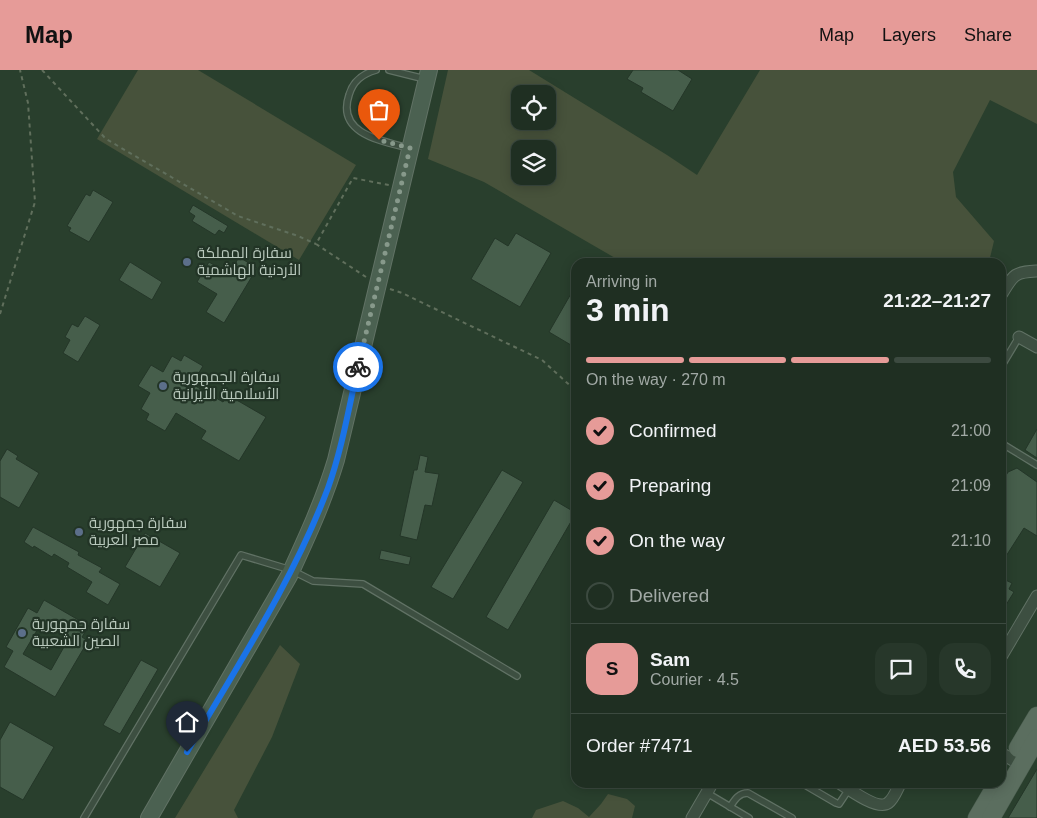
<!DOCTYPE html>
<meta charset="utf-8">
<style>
:root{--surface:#1f2f22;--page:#27372a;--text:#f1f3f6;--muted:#a1a9a5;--line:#3c4a40;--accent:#e69b98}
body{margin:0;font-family:Helvetica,Cairo,sans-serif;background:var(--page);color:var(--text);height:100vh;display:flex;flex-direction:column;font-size:19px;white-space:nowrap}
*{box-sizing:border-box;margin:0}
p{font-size:16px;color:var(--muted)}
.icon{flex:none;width:28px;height:28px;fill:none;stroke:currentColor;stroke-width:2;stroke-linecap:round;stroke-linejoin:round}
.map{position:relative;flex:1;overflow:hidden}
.drawer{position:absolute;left:571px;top:188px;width:435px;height:530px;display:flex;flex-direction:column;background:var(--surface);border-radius:15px;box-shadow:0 2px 12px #0003,0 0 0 1px var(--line)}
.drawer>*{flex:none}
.tools{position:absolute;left:511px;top:15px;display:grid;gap:10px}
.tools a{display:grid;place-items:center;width:45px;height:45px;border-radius:10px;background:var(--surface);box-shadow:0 2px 12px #0003,0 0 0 1px var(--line);font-size:25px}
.pin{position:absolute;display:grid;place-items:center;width:42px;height:42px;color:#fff;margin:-51px -21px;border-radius:50% 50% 50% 0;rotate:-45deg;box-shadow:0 0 5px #0007}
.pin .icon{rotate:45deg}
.courier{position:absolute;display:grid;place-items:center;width:50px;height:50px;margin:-25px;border:4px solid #1a73e8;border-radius:50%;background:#fff;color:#222;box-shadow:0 1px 6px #0007}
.head em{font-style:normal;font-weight:600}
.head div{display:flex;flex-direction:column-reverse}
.head{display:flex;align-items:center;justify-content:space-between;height:85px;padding:0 15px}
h1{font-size:32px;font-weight:600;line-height:38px}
.bar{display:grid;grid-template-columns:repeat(4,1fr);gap:8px 5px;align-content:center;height:60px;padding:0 15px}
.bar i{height:6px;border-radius:4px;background:var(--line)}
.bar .on{background:var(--accent)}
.bar p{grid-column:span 4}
.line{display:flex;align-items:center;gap:12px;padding:0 15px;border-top:1px solid var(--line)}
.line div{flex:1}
.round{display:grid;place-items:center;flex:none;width:52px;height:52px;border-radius:15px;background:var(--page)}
ol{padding:0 15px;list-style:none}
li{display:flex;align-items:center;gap:15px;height:55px}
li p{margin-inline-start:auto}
li .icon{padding:5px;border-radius:50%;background:var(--accent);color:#111;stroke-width:4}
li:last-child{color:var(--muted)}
li i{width:28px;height:28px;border:2px solid var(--line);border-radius:50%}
header{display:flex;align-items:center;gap:30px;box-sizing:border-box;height:70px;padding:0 25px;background:var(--accent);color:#111}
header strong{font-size:24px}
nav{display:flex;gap:28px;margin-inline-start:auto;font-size:18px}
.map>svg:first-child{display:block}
.green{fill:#47523b;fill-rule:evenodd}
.building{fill:#465e4b;stroke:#243628;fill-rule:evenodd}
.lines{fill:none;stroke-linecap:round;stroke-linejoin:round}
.lane-casing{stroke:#617265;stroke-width:8}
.street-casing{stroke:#617265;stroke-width:13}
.secondary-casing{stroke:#617265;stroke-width:18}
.primary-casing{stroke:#495b4d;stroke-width:19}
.path{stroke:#606f5c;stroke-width:2;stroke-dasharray:4 4;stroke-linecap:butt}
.lane{stroke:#3d4f41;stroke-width:5.5}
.street{stroke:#3d4f41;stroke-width:11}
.secondary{stroke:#4b6151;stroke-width:16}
.primary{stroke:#5b6e5f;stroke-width:18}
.done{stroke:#87998b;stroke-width:5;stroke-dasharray:0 9}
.route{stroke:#1a73e8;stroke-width:6}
.service-dot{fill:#5c6f8a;stroke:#223426;stroke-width:2}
.labels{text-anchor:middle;stroke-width:4.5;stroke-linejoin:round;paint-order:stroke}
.poi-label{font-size:15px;fill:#b9c9bd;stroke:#223426;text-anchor:start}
</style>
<header>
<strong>Map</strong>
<nav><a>Map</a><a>Layers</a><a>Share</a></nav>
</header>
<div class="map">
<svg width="1037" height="748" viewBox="0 0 1037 748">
<rect width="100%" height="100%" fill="#293f2d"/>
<g class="green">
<path d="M138,0H198L356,95L299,190L97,69Z"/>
<path d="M448,0H529L667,85L697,105L760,0H1037V54L990,30L953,102L956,127L994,171L989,192H622L484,112L428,89ZM520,24H548V51H520ZM520,79H548V106H520Z"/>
<path d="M280,575L300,594L272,667L234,740L238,748H175Z"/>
<path d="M608,724L627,729L635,736L632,748H532L536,740L563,731L578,738L589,747L601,734Z"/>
</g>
<g class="building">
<path d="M633,0H678L692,9L673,41L641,22L643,18L627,9Z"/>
<path d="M93,120L113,132L89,172L69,161L71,158L67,156L86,124L90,126Z"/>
<path d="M193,135L228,156L224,163L219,160L215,165L192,151L195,146L189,142Z"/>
<path d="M516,163L551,183L520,237L471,209L495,168L508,176Z"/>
<path d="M239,187L257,198L224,253L206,242L217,224L197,212L209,192L229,204Z"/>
<path d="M130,192L162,212L152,230L119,210Z"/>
<path d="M576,215V278L549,262Z"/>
<path d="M85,246L100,255L78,292L63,283L70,270L65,267L72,254L78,257Z"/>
<path d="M184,285L203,296L192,314L223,332L228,325L266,347L239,391L201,369L206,361L176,343L165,361L146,350L149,344L141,339L150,323L138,316L151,295L163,302L172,286L181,291Z"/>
<path d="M1037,359V388L1025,380Z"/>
<path d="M7,379L18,386L16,389L39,403L19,438L0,427V391Z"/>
<path d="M420,385L428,387L425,402L439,404L432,436L425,435L417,470L400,466L414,400H417Z"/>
<path d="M1017,398L1037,412V466L1024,458L1001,494V414L1008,402Z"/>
<path d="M502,400L523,412L453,529L431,517Z"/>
<path d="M554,430L576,443L508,560L486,547Z"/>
<path d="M33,457L79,482L78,485L102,498L99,502L120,514L108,535L86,522L92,512L67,497L69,493L54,484L52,487L34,476L33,478L24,472Z"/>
<path d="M145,463L180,483L160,517L125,497Z"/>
<path d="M381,480L411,487L409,495L379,489Z"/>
<path d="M1001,508L1012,513L1009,519L1014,522L1001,543Z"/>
<path d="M44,530L89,556L82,567L88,571L55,627L4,597L13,581L6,577L28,538L37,543ZM42,552L69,568L51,600L23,584Z"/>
<path d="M141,590L158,599L120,664L103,655Z"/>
<path d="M10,652L54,677L23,730L0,717V670Z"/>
<path d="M1037,699V748H1008Z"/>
</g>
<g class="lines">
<defs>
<g id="lane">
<path d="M376,0C362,4 353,11 349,25C336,64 382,71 409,78"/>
<path d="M389,0L425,9"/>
<path d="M1001,297L1019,267"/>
<path d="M1001,373L1037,395"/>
<path d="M800,712L836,733L839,734L849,719"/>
<path d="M707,723L749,748"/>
<path d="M730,737C735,729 739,723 748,723L792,748"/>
<path d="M84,748L241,485L291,500L313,511L363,514L517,606"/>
</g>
<g id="street">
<path d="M1001,225C1013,206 1013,202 1036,201"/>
<path d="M1019,267L1037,277"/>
<path d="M1001,587L1037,526"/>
<path d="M1001,683L1021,695"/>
<path d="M838,712C847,718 878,741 888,733C894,729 897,719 901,712"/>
<path d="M692,748L713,712"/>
</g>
<path id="secondary" d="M149,748L289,506C307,467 324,430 336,390L429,0"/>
<g id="primary">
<path d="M1018,678L1037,646"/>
<path d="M977,748L991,724"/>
<path d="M991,748L1037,668"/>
</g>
</defs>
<use href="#lane" class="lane-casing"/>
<use href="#street" class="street-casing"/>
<use href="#secondary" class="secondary-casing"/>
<use href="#primary" class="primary-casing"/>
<g class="path">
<path d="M42,0L106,69L238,146L298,166L316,174"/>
<path d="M366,207L316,174L353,108L389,115"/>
<path d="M390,219L402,223L542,290L576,321"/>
<path d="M0,244L35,132L28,33L20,0"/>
</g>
<use href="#lane" class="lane"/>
<use href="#street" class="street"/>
<use href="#secondary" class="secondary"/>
<use href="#primary" class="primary"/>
</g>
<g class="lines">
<path class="done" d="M358,297L410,78L379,70"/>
<path class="route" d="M187,682C237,596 293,511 328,418C342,379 349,337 358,297"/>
</g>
<g class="service-dot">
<circle cx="187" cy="192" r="5"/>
<circle cx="163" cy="316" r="5"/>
<circle cx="79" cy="462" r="5"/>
<circle cx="22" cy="563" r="5"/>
</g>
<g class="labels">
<g class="poi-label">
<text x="197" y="188">سفارة المملكة<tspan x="197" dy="17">الأردنية الهاشمية</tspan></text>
<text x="173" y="312">سفارة الجمهورية<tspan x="173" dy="17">الأسلامية الأيرانية</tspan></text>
<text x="89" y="458">سفارة جمهورية<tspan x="89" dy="17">مصر العربية</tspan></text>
<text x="32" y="559">سفارة جمهورية<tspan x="32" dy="17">الصين الشعبية</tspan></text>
</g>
</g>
</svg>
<div class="tools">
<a><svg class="icon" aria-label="locate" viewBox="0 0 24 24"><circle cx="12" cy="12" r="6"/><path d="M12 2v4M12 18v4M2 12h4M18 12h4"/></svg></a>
<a><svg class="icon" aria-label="layers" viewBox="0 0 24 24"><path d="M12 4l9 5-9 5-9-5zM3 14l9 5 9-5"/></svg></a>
</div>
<div class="pin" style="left:379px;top:70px;background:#ea580c"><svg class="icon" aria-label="bag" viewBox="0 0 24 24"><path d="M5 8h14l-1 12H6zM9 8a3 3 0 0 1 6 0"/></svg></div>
<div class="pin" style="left:187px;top:682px;background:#1f2937"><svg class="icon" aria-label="home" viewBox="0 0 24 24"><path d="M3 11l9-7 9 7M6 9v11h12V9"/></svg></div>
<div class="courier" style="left:358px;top:297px"><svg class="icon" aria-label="bike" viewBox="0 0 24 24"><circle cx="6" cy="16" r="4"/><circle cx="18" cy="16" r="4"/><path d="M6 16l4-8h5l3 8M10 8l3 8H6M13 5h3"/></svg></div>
<section class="drawer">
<div class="head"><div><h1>3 min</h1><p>Arriving in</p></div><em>21:22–21:27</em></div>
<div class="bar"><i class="on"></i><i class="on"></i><i class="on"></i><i></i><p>On the way · 270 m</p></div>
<ol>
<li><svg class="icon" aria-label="check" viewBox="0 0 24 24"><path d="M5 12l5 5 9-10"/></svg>Confirmed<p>21:00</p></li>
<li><svg class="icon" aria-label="check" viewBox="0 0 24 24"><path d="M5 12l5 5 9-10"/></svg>Preparing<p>21:09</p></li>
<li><svg class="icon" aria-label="check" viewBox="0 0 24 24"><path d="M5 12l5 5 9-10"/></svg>On the way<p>21:10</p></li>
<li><i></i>Delivered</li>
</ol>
<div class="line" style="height:90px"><b class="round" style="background:var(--accent);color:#111">S</b><div><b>Sam</b><p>Courier · 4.5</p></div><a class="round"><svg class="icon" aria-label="chat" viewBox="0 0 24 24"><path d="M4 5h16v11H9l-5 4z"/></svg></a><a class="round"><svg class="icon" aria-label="phone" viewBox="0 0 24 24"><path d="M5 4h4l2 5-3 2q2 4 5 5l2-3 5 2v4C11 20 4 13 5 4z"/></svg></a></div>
<div class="line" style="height:65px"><div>Order #7471</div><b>AED 53.56</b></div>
</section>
</div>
